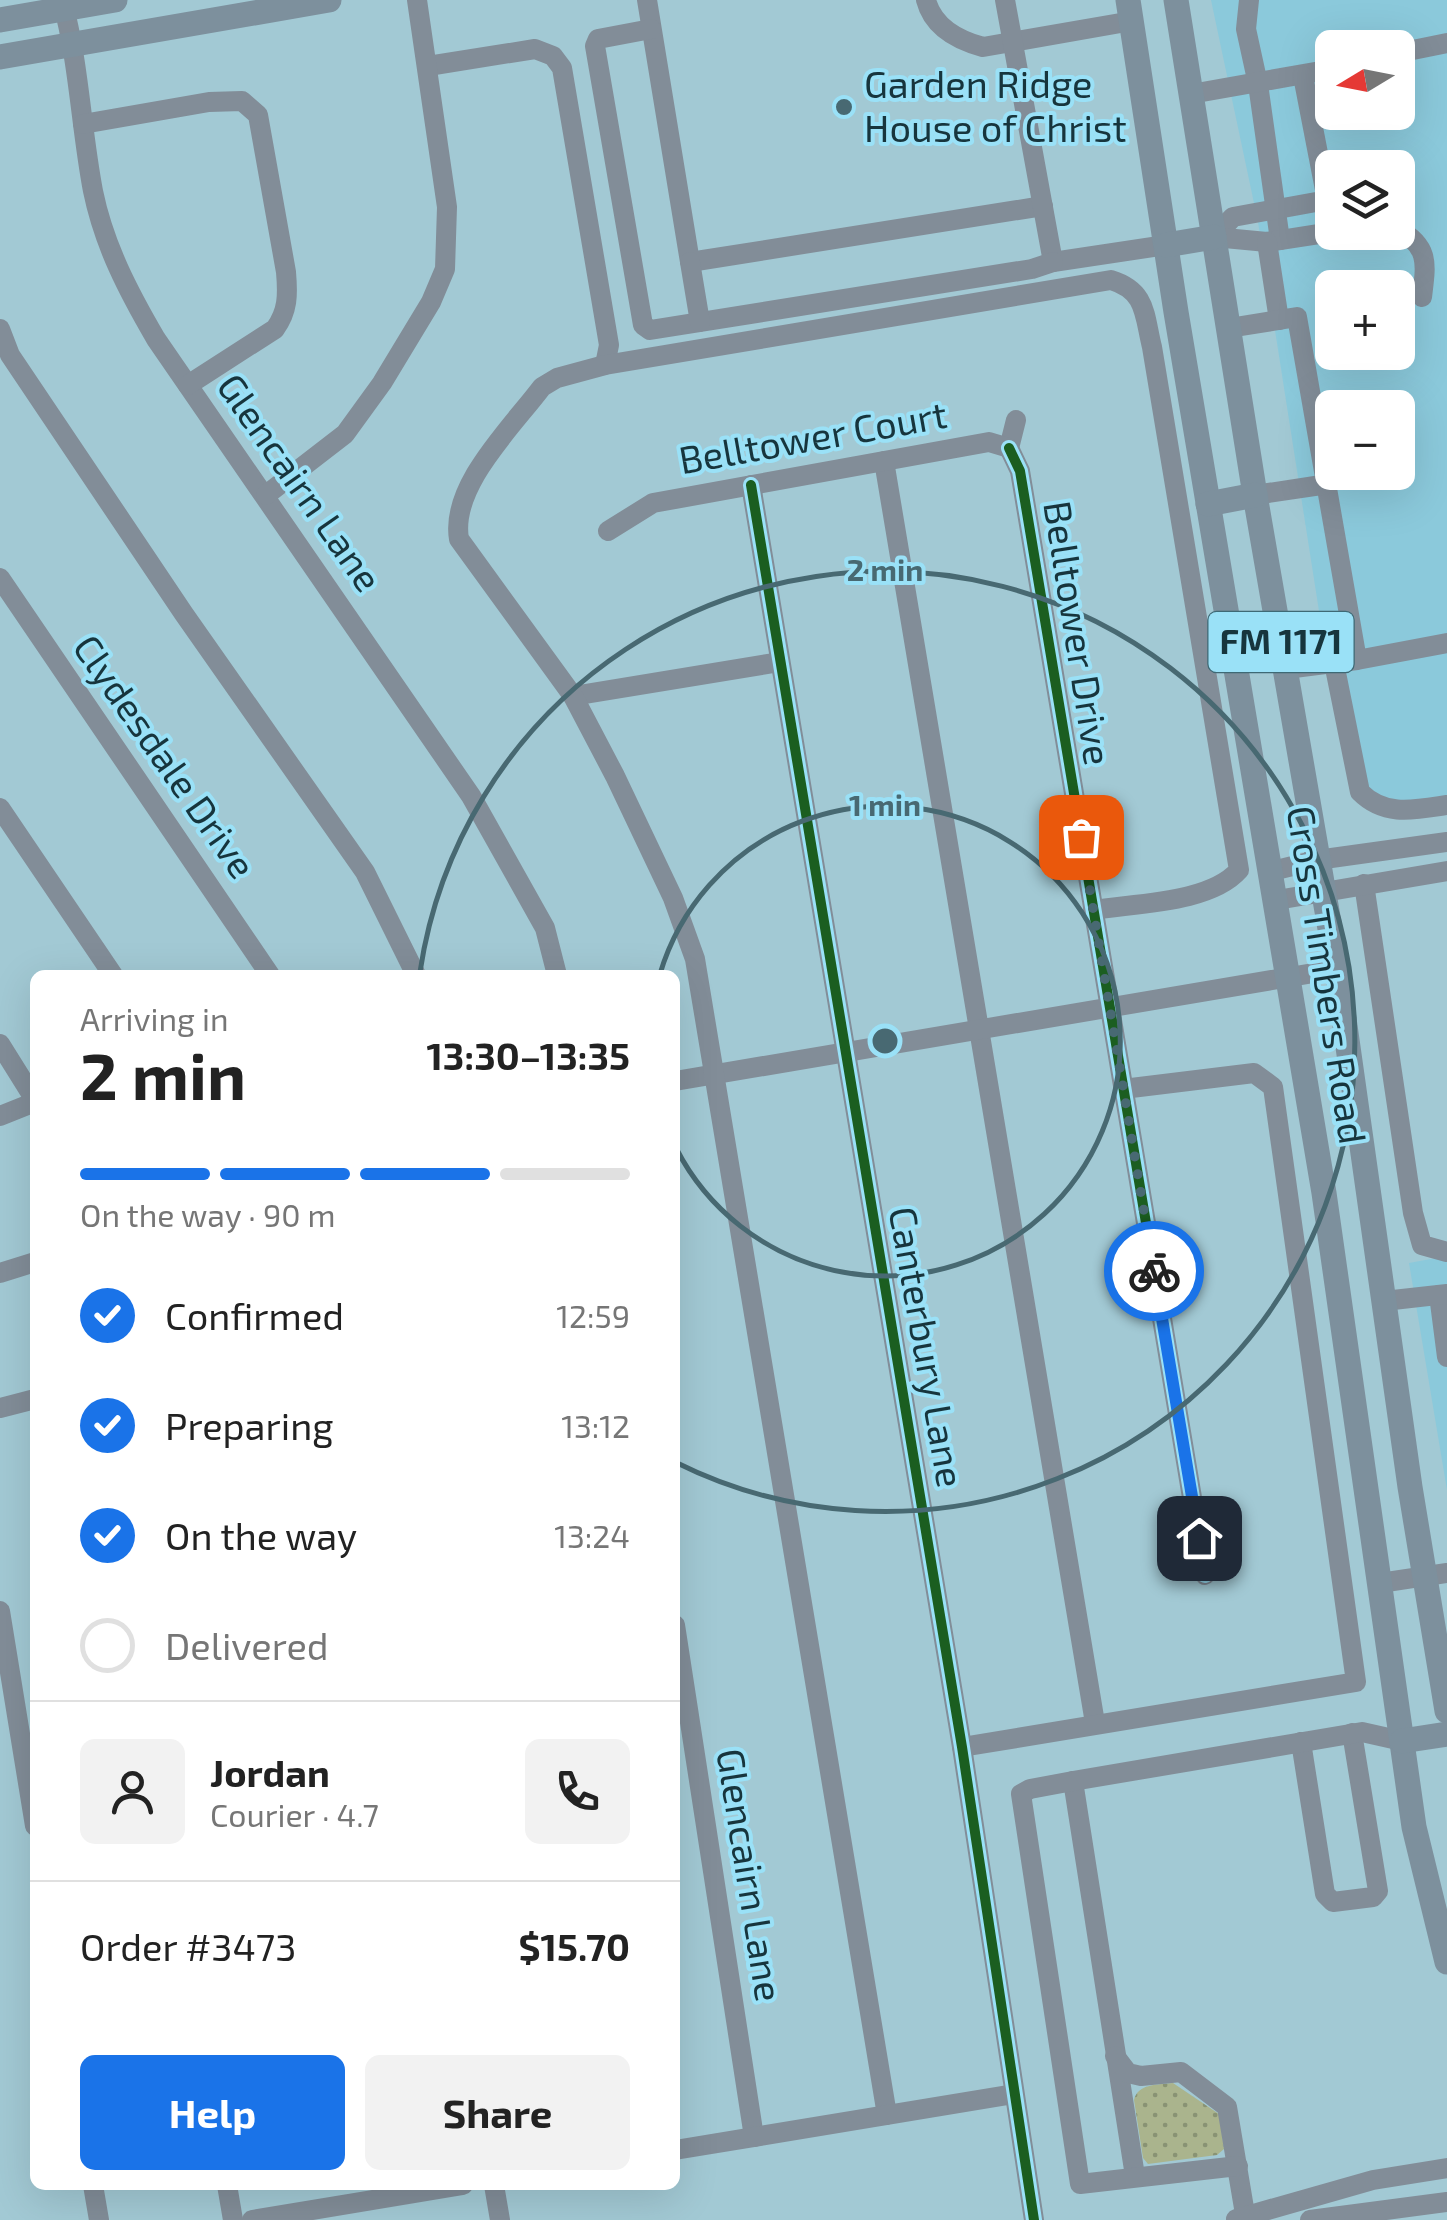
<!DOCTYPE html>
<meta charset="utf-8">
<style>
:root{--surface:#fff;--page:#f2f2f2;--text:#222;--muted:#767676;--line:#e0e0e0;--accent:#1a73e8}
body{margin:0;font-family:"Exo 2",sans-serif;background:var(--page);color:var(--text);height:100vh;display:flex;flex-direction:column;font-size:38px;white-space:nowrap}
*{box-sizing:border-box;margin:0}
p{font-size:32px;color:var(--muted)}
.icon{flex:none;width:55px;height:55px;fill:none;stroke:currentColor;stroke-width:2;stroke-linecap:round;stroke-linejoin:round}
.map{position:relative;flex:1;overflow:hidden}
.panel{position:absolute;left:30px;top:970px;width:650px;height:1220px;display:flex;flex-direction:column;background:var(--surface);border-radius:15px;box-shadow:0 10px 40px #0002}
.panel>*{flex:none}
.needle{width:65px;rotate:260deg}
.controls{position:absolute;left:1315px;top:30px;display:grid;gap:20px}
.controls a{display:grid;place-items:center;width:100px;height:100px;border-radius:15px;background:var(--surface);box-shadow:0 10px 40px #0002;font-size:50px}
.pin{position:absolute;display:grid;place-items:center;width:85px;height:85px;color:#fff;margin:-42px;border-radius:20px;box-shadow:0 5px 15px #0006}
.courier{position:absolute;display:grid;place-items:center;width:100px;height:100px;margin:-50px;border:8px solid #1a73e8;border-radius:50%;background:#fff;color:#222;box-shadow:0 2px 12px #0007}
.overview em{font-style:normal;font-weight:700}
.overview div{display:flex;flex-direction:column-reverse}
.overview{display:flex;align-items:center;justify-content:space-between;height:170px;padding:0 50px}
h1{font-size:65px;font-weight:700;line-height:75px}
.bar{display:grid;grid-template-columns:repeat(4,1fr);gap:15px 10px;align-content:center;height:120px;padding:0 50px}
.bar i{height:12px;border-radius:8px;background:var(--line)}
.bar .active{background:var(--accent)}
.bar p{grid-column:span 4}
.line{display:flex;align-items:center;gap:25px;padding:0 50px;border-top:2px solid var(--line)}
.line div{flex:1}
.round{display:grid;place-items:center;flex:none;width:105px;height:105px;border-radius:15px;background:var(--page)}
ol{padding:0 50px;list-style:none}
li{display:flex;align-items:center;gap:30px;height:110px}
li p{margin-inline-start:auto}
li .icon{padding:10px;border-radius:50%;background:var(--accent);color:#fff;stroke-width:4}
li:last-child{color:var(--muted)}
li i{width:55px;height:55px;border:5px solid var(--line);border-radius:50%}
.cta{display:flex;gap:20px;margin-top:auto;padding:20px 50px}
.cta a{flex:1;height:115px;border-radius:15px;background:var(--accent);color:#fff;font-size:40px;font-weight:700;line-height:115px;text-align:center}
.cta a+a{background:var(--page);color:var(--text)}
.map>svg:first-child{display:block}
.built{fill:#8bc9db;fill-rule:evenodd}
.garden{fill:url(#garden-dots)}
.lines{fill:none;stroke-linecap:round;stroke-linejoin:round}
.minor{stroke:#828d98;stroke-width:20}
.major{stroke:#7d909d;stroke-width:25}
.cycleway-casing{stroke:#9ae1f7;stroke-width:16}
.cycleway{stroke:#1b5e20;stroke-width:10}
.done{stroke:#486972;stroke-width:10;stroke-dasharray:0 18}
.route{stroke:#1a73e8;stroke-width:12}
.ring{fill:none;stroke:#486972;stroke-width:5}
.poi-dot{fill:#486972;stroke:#9ae1f7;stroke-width:4}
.labels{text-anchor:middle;stroke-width:8;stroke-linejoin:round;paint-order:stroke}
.shield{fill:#9ae1f7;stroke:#3e6975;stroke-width:2.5}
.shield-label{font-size:35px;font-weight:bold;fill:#17353d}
.poi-label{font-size:38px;fill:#17353d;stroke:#9ae1f7;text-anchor:start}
.street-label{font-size:38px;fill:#17353d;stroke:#9ae1f7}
.centre{fill:#486972;stroke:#9ae1f7;stroke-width:5}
.ring-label{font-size:30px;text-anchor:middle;font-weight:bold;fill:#486972;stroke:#9ae1f7;stroke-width:8;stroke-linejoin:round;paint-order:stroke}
</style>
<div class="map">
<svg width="1447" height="2220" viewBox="0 0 1447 2220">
<defs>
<pattern id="garden-dots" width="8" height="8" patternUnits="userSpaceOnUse" patternTransform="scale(2.5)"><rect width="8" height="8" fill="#aab48d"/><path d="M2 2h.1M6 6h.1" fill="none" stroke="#899374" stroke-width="1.8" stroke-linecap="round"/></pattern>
</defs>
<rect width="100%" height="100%" fill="#a2c9d4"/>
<g class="built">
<path d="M1211,0H1447V802L1364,807L1327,662L1258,222ZM1332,48H1398V112H1332ZM1332,168H1398V232H1332ZM1332,288H1398V352H1332ZM1332,408H1398V472H1332Z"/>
<path d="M1447,1256V1490L1409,1263Z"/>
</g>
<path class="garden" d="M1173,2083L1219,2114L1224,2149L1217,2155L1148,2164L1143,2158L1134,2100C1138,2083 1158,2085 1173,2083Z"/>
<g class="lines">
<g class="minor">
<path d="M62,0C79,62 81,128 93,191C104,245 128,291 156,339L471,796L545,928L557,975"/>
<path d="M647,0L690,262L1043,206"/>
<path d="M926,0C933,27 957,40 983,47L1132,21"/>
<path d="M1005,0L1053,262L1166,245"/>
<path d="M1249,0L1246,29L1258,84L1280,240"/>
<path d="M651,29L598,39L595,46L643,325L650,330L1032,269L1053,262"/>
<path d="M1398,53L1447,43"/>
<path d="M428,66L535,49L553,56L562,68L609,345L605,365"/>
<path d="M1191,94L1332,69"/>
<path d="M83,124L209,102L242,101L258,115L286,272C288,295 288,311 275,329L188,385"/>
<path d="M1398,229C1430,247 1426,264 1422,297"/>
<path d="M1214,237L1233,217L1327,200L1303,76"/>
<path d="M1214,237L1267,242L1332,232"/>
<path d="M1267,242L1279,320"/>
<path d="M690,262L700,322"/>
<path d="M1229,328L1297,317L1357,660"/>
<path d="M0,329L10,355L184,614L365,872L416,975"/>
<path d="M1009,448L1020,471L1205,1575"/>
<path d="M1009,448L1016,420"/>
<path d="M884,461L1095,1723"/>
<path d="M751,485L962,1747L1034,2220"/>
<path d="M266,495L345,434L382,383L431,302L445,269L447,207L417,0"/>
<path d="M1255,495L1328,484"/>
<path d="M608,531L653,503L989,442L1009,448"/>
<path d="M0,578L270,975"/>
<path d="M1334,663L1360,792C1385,817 1414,810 1447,805"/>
<path d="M1286,669L1357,660L1447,643"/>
<path d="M573,696L780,662"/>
<path d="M0,808L113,975"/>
<path d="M1272,871L1317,860L1447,842"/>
<path d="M1364,884L1413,1213L1422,1245L1447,1252"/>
<path d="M1277,900L1447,871"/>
<path d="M0,1044L35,1100"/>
<path d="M675,1081L1337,969"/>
<path d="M0,1116L35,1102"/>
<path d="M0,1273L35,1262"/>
<path d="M1439,1295L1447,1357"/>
<path d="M1384,1301L1447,1294"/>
<path d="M0,1408L35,1399"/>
<path d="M1380,1583L1447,1573"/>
<path d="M0,1611L35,1826"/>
<path d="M675,1625L754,2137"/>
<path d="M1301,1742L1325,1894L1333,1902L1373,1897L1378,1891L1352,1733"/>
<path d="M962,1747L1356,1682L1273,1087L1254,1073L1123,1089"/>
<path d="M1073,1781L1135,2176"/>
<path d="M1115,2056L1128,2073L1141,2076L1181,2072L1227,2107L1246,2220"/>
<path d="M887,2115L695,959L673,898L615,776L573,696L459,539C450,486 512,427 542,387L557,378L605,365L1111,280C1147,291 1144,315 1152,347L1239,870C1210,903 1137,903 1093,910"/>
<path d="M675,2150L1014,2094"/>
<path d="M1238,2166L1080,2184L1021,1794L1030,1789L1073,1781L1362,1732L1402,1741"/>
<path d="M93,2185L99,2220"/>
<path d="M227,2185L233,2220"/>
<path d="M494,2185L500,2220"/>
<path d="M1236,2219L1373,2180L1447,2168"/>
<path d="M252,2220L463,2185"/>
<path d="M1310,2220L1447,2202"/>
</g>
<g class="major">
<path d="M1128,0L1176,312L1324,1193L1414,1827L1447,1962"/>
<path d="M1176,0L1255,495L1337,969L1410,1487L1447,1711"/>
<path d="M0,20L115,0"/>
<path d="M0,57L329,0"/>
<path d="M1166,245L1214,237"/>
<path d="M1208,504L1255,495"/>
<path d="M1402,1741L1447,1734"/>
</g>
<defs>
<g id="cycleway">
<path d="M1009,448L1020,471L1205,1575"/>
<path d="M751,485L962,1747L1034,2220"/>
</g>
</defs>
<use href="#cycleway" class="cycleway-casing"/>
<use href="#cycleway" class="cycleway"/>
</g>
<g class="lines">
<path class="done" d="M1081,837L1154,1271"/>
<path class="route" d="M1154,1271L1199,1538"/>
</g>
<g class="ring">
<path d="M660 974A235 235 0 1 1 676 1148"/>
<path d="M420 972A470 470 0 1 1 675 1462"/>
</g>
<circle class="poi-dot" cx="844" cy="107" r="10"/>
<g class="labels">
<rect class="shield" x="1208.5" y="612" width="145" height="60" rx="8"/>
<g class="shield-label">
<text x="1281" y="654">FM 1171</text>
</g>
<g class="poi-label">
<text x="864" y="98">Garden Ridge<tspan x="864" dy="44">House of Christ</tspan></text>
</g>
<g class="street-label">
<text transform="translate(813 438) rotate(-10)" y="13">Belltower Court</text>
<text transform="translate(299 483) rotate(55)" y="13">Glencairn Lane</text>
<text transform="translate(1077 633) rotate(81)" y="13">Belltower Drive</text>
<text transform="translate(164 757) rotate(55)" y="13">Clydesdale Drive</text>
<text transform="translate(1326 975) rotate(81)" y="13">Cross Timbers Road</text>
<text transform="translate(926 1347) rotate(80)" y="13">Canterbury Lane</text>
<text transform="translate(749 1875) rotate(81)" y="13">Glencairn Lane</text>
</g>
</g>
<circle cx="885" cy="1041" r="15" class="centre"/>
<g class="ring-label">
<text x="885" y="581">2 min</text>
<text x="885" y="816">1 min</text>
</g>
</svg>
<div class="controls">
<a><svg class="needle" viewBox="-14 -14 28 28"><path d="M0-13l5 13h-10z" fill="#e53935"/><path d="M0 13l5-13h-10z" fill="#767676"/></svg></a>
<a><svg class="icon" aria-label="layers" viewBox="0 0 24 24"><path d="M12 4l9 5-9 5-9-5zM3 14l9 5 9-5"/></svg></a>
<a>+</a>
<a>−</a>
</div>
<div class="pin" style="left:1081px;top:837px;background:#ea580c"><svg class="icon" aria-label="bag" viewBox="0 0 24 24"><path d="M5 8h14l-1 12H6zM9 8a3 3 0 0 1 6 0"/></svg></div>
<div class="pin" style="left:1199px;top:1538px;background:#1f2937"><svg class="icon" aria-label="home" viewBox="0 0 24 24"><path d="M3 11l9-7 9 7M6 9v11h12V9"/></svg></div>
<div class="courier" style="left:1154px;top:1271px"><svg class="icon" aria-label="bike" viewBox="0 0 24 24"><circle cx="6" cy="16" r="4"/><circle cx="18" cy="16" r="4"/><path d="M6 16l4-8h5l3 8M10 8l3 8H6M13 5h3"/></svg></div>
<section class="panel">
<div class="overview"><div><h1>2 min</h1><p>Arriving in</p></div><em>13:30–13:35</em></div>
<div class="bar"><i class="active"></i><i class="active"></i><i class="active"></i><i></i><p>On the way · 90 m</p></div>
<ol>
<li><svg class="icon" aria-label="check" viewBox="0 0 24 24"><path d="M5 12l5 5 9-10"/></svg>Confirmed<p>12:59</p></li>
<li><svg class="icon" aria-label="check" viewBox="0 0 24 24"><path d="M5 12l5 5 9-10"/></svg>Preparing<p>13:12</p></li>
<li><svg class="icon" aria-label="check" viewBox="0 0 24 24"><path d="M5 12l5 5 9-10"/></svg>On the way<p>13:24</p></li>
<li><i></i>Delivered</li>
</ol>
<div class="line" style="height:180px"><a class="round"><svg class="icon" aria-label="person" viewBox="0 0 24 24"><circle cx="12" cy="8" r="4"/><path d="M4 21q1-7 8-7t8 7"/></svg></a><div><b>Jordan</b><p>Courier · 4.7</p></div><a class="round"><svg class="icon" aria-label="phone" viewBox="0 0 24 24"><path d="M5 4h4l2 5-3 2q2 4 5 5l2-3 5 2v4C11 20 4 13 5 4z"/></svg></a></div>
<div class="line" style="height:130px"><div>Order #3473</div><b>$15.70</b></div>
<div class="cta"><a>Help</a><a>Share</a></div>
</section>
</div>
